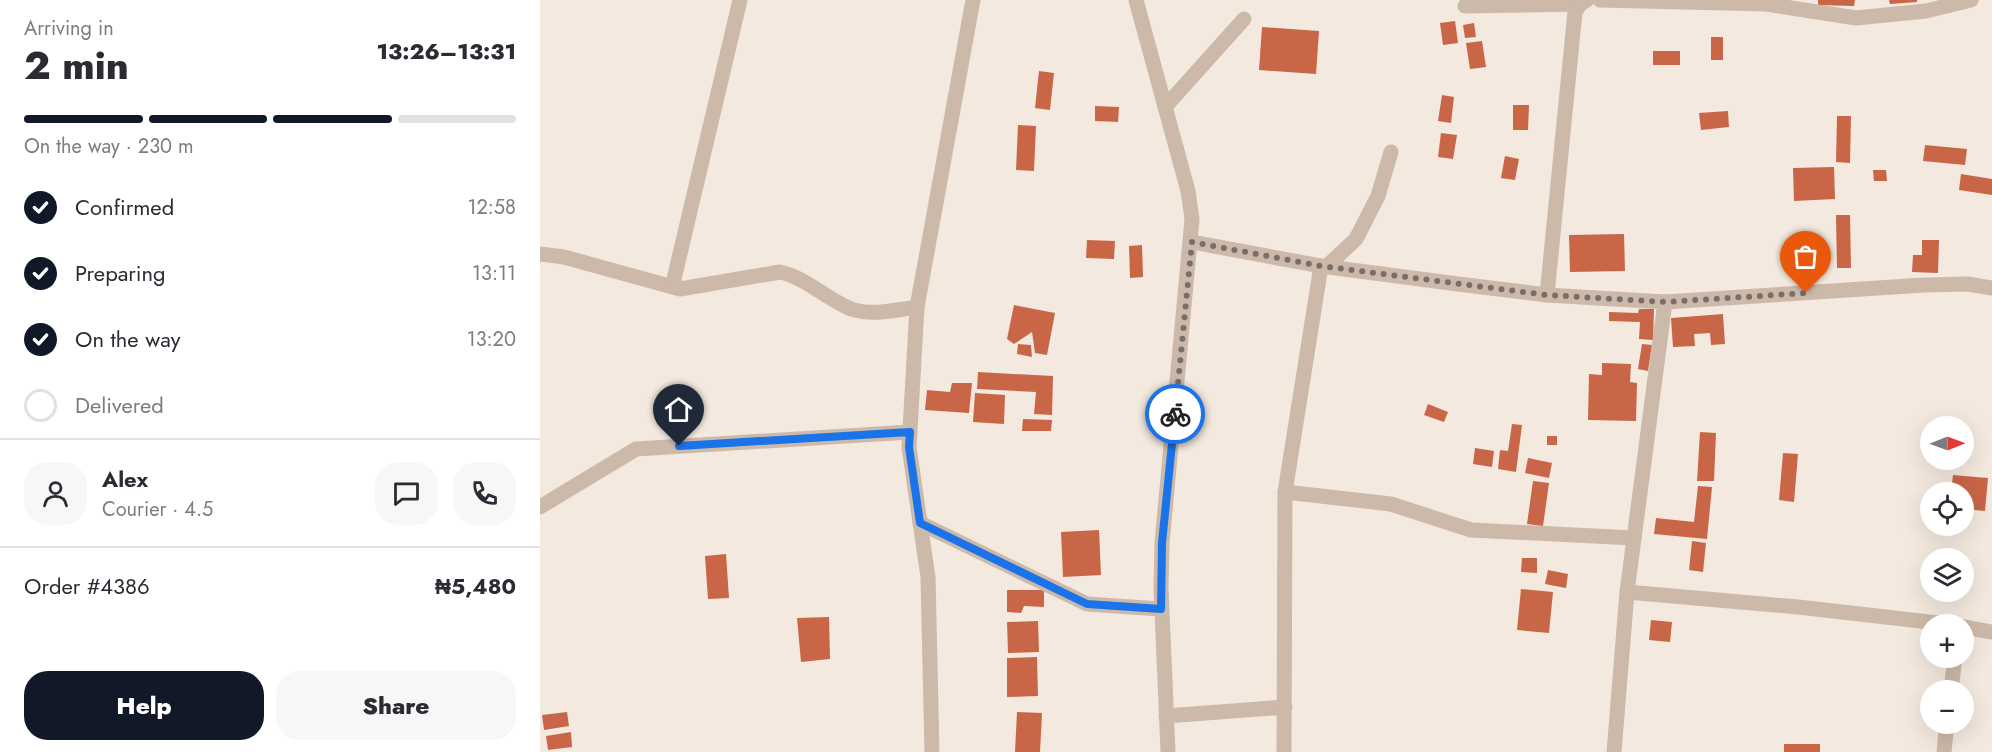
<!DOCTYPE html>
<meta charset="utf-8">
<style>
:root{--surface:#fff;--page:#f7f7f7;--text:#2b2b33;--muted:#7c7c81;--line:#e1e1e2;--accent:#111827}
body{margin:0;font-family:Jost,sans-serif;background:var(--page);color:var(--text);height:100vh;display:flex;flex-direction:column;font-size:22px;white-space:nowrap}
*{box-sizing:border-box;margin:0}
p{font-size:20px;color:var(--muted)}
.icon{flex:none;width:33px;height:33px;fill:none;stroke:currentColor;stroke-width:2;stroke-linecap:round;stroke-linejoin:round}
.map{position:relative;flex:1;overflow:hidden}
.side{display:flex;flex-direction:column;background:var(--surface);width:540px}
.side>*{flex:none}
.needle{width:39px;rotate:89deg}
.controls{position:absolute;left:1380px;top:416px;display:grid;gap:12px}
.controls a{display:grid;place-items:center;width:54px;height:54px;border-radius:50%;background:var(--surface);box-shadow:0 6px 24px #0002;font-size:30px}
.pin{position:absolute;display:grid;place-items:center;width:51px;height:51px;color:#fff;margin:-62px -26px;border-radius:50% 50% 50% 0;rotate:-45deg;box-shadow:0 0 6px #0007}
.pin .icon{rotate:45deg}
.courier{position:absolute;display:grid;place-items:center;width:60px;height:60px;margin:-30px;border:4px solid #1a73e8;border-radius:50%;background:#fff;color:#222;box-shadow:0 2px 8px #0007}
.head em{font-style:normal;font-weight:800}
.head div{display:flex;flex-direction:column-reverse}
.head{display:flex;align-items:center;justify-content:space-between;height:102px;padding:0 24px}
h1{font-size:39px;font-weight:800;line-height:45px}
.bar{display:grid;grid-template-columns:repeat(4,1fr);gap:9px 6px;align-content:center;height:72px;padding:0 24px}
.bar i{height:8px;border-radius:4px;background:var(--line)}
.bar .on{background:var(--accent)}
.bar p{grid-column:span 4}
.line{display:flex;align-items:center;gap:15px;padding:0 24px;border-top:2px solid var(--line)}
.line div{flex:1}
.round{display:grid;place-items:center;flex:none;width:63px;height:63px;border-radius:24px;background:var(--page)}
ol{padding:0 24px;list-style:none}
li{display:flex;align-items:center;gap:18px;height:66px}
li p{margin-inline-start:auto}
li .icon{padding:6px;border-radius:50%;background:var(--accent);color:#fff;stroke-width:4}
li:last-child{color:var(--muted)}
li i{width:33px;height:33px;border:3px solid var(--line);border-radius:50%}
.action{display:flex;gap:12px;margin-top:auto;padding:12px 24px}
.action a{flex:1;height:69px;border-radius:24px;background:var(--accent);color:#fff;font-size:24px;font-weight:800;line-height:69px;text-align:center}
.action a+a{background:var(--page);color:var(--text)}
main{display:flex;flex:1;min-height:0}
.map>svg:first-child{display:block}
.building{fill:#c96647}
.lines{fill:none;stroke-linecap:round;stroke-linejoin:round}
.street{stroke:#ccb9aa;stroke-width:15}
.done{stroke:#7a6f68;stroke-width:6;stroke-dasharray:0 10.8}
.route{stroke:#1a73e8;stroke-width:8}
</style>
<main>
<section class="side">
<div class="head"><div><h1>2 min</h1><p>Arriving in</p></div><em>13:26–13:31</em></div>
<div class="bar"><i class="on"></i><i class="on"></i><i class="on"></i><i></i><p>On the way · 230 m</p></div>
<ol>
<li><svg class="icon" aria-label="check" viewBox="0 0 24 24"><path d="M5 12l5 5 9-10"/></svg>Confirmed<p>12:58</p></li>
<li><svg class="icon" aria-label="check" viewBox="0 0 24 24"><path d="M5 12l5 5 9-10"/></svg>Preparing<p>13:11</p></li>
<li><svg class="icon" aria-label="check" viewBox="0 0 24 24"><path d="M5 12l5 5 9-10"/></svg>On the way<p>13:20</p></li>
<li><i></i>Delivered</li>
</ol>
<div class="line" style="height:108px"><a class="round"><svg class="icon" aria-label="person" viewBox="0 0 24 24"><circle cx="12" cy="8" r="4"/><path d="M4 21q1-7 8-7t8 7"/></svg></a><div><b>Alex</b><p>Courier · 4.5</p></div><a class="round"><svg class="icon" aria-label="chat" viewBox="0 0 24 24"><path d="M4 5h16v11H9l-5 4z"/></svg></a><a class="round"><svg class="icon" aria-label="phone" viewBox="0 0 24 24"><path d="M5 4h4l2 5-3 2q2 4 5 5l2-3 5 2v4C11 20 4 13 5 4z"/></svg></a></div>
<div class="line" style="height:78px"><div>Order #4386</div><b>₦5,480</b></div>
<div class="action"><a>Help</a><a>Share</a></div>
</section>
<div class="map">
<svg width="1452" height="752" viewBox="0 0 1452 752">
<rect width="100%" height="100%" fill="#f3e9de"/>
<g class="building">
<path d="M1278,0H1315L1314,6L1278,5Z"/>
<path d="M1349,0H1377V2L1350,4Z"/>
<path d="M915,21L918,43L903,45L900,23Z"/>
<path d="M934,23L936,37L925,38L923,25Z"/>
<path d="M722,27L779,31L776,74L719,70Z"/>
<rect x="1171" y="37" width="12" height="23"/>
<path d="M942,41L946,67L930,69L926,43Z"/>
<rect x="1113" y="51" width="27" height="14"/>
<path d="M499,71L514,73L510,110L495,108Z"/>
<path d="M902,95L914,97L911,123L898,121Z"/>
<path d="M973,105H989L988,130H973Z"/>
<path d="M555,106L579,107L578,122L555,121Z"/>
<path d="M1188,111L1189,127L1161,130L1159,113Z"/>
<path d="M1297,116H1311L1310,163L1296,162Z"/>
<path d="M478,125L496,126L494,171L476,170Z"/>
<path d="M901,133L917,135L913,159L898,157Z"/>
<path d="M1385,145L1427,149L1425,165L1383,161Z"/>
<path d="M965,156L979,159L975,180L961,178Z"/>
<path d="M1294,167L1295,199L1254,201L1253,168Z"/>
<path d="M1333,170H1346L1347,181H1334Z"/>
<path d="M1421,174L1452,179V195L1419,190Z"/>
<path d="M1296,215H1310L1311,268H1297Z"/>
<path d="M1084,234L1085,271L1030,272L1029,235Z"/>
<path d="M547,240L575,241L574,259L546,258Z"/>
<path d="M1382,240H1399L1398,273L1372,272L1373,255H1382Z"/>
<path d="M602,245L603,277L590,278L589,246Z"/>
<path d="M474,305L515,313L507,355L495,353L492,332L474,344L467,339Z"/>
<path d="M1099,309H1114L1113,340L1099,339L1100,322L1069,321V312L1098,313Z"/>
<path d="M1183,314L1185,344L1171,345L1170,333L1154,334L1155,346L1133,347L1131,318Z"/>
<path d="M478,344L491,345L492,357L477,354Z"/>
<path d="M1102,344L1112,345L1108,371L1098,369Z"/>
<path d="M1062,363L1091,364L1090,382L1097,383L1096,421L1048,420L1049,374L1062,375Z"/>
<path d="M438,372L513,376L512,415L494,414L496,392L437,389Z"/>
<path d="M412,383H432L429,413L385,410L387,390L410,392Z"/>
<path d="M435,393L465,395L464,424L433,422Z"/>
<path d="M888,404L908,412L904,422L884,415Z"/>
<path d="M483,419L512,420L511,431H482Z"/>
<path d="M972,424L982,425L976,472L958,469L960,450L968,451Z"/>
<path d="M1160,432L1176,433L1174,481H1157Z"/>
<rect x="1007" y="436" width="10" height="9"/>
<path d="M935,448L954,451L952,467L933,464Z"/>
<path d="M1243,453L1258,454L1254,502L1239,500Z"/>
<path d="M988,458L1012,463L1009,478L985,473Z"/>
<path d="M1413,475L1448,478L1445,511L1424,509V492H1411Z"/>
<path d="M993,481L1009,483L1003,526L987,524Z"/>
<path d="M1158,486L1172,487L1167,539L1114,534L1116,518L1154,522Z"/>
<path d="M559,530L561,575L523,577L521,532Z"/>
<path d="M1152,541L1166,543L1163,572L1149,570Z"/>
<path d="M186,554L189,598L168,599L165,556Z"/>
<path d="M982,558H997V573L981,572Z"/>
<path d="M1008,570L1028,574L1026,588L1005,584Z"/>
<path d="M981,589L1013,592L1009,633L977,630Z"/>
<path d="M467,590H504V607L484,606L481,613L467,612Z"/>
<path d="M289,617L290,659L261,662L257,618Z"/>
<path d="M1111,620L1132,622L1130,642L1109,640Z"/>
<path d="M498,621L499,652L468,653L467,622Z"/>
<path d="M497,657L498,696L467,697V658Z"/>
<path d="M27,712L29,726L4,730L2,715Z"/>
<path d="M477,712L502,713L500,752H475Z"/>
<path d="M31,732L32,747L8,750L6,736Z"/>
<rect x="1244" y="744" width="36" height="8"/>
</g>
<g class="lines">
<g class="street">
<path d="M596,0L648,191L652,219L622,543L621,588L628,752"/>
<path d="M1060,0L1226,4L1316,18L1386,11L1431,0"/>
<path d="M925,6L1040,4L1047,0"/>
<path d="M625,107L704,19"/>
<path d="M652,242L781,266L918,284L1007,295L1125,302L1384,285L1428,284L1452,288"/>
<path d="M0,254L24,257L140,289L240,272C267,278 286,299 311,309C332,316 356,310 377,307"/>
<path d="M787,266L816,239L838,196L851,152"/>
<path d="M135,286L134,279L200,0"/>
<path d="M1007,295L1035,12L1040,4"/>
<path d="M745,492L851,504L931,530L1094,538"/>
<path d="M0,507L96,449L370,432"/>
<path d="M380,523L547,604L621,609"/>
<path d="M1087,592L1258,607L1407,624"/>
<path d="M1424,627L1452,632"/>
<path d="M1411,690L1415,657"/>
<path d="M626,716L745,707"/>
<path d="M392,752L388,577L369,447L377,307L433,0"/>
<path d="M744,752L745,492L781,266"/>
<path d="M1074,752L1087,592L1125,302"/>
<path d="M1404,752L1407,723"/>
</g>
</g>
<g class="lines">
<path class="done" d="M635,414L652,242L781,266L1007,295L1125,302L1266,293"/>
<path class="route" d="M139,446L370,432L369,447L380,523L547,604L621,609L622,543L635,414"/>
</g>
</svg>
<div class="controls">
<a><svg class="needle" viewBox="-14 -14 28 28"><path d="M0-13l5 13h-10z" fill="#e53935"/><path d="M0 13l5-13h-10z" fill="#7c7c81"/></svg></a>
<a><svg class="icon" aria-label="locate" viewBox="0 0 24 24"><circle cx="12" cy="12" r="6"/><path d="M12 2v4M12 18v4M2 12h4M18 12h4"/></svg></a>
<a><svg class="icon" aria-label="layers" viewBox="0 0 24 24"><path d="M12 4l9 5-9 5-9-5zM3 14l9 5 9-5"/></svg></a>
<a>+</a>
<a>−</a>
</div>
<div class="pin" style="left:1266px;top:293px;background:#ea580c"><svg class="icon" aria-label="bag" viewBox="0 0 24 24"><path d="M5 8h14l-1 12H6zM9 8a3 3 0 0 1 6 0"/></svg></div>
<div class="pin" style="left:139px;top:446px;background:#1f2937"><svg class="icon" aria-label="home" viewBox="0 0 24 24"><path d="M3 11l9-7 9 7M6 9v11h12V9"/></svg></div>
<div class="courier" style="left:635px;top:414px"><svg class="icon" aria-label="bike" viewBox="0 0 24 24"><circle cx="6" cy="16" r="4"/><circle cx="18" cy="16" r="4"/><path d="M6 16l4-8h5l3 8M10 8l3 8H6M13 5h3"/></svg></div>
</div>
</main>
